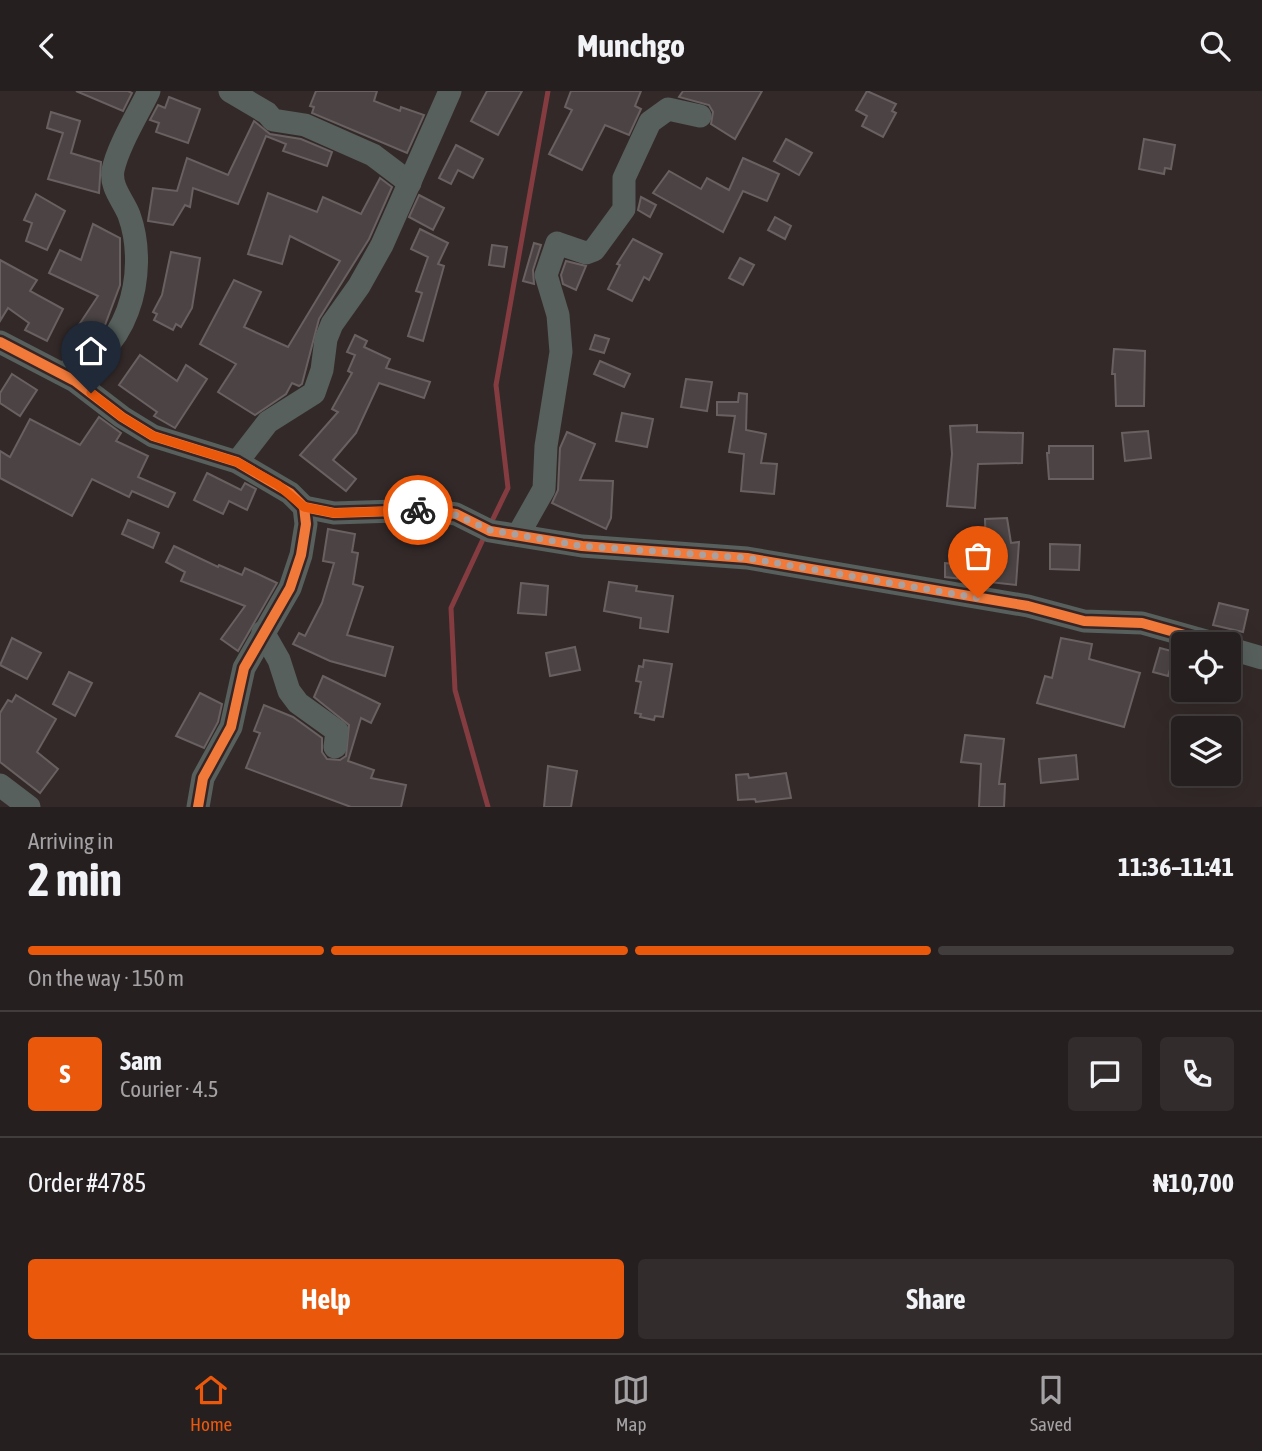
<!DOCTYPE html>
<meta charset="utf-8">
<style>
:root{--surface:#261f1f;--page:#322c2c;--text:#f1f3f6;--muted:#a4a2a4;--line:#423d3d;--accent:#ea580c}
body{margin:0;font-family:"Asap Condensed",sans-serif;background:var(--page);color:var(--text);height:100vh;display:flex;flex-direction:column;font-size:26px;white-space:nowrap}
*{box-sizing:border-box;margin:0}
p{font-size:23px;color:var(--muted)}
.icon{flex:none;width:38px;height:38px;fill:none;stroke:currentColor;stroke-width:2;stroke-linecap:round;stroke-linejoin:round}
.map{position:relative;height:716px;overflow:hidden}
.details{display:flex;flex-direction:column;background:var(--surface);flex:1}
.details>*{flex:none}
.fabs{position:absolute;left:1171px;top:541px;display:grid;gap:14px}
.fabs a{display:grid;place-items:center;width:70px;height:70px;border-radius:7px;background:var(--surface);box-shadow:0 7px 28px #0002,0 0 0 2px var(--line);font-size:35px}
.pin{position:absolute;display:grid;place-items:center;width:60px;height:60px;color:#fff;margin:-72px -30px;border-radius:50% 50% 50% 0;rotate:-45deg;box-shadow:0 0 7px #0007}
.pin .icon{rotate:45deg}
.courier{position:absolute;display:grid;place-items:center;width:70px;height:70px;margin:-35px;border:5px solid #ea580c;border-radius:50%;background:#fff;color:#222;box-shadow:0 2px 9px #0007}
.overview em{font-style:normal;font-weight:700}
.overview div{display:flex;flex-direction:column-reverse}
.overview{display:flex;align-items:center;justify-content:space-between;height:119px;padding:0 28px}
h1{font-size:46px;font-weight:700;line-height:52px}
.bar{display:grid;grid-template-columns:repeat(4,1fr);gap:10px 7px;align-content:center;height:84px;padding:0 28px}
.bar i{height:9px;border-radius:5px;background:var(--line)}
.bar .current{background:var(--accent)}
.bar p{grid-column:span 4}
.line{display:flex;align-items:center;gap:18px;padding:0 28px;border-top:2px solid var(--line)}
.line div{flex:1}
.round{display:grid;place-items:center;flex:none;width:74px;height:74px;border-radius:7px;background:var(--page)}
.primary-button{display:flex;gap:14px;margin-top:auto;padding:14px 28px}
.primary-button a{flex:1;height:80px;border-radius:7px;background:var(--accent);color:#fff;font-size:28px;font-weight:700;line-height:80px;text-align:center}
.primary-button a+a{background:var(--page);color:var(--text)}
header{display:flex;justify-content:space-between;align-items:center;height:91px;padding:0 28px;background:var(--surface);font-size:32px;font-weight:700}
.tab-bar{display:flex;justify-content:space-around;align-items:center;height:98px;border-top:2px solid var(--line);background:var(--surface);font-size:19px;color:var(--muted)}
.tab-bar a{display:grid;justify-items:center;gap:4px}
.tab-bar .current{color:var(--accent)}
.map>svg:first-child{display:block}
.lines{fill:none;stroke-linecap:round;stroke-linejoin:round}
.stream{stroke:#853c40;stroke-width:5}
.building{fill:#4c4444;stroke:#696161;stroke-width:2}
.minor{stroke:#57605c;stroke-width:23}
.cycleway-casing{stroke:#372525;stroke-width:15}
.cycleway{stroke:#f17a3a;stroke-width:10}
.done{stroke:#aba0a0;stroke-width:7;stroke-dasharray:0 12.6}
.route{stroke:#ea580c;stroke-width:9}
</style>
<header><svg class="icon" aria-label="back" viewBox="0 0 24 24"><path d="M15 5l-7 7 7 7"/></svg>Munchgo<svg class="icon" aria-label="search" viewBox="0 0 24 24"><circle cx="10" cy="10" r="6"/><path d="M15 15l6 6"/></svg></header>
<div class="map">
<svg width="1262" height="716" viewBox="0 0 1262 716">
<rect width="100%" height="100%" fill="#332929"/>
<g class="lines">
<g class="stream">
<path d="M491,432L508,397L496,294L548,0"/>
<path d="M485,444L451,517L455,599L488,716"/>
</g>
</g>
<g class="building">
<path d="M76,0H128L132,2L123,20Z"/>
<path d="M316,0H377L374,10L400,20L401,16L424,24L407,62L312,22L314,16L310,15Z"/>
<path d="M487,0H522L498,44L471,30Z"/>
<path d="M571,0H641L635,15L641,18L629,44L605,34L582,79L549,63L572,19L565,16Z"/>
<path d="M683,0H762L735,48L711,33L713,21L709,14L679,6Z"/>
<path d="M867,0L896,13L892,20L896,22L883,46L862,35L867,25L856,19Z"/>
<path d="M169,6L200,18L188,52L156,41L159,32L150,29L158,14L165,17Z"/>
<path d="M51,21L80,30L71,62L101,71L99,102L48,88L63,42L47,37Z"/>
<path d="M254,30L270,43L301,48L332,61L327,75L283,60L286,53L266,45L238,113L193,97L190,116L185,114L173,134L148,130L153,97L177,100L187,67L228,84Z"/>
<path d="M786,48L812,62L799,84L774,70Z"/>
<path d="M1144,48L1175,54L1171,78L1165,77L1164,83L1139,78Z"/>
<path d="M456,54L483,68L473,87L458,79L451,93L439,87Z"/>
<path d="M743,67L779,83L767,110L743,100L723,141L653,102L669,80L701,98L707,87L729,99Z"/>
<path d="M380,87L392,96L369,148L319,228L302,293L299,295L292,292L286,303L255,324L218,301L236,273L200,253L234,189L261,201L244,236L288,256L340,170L290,145L282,173L248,163L268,102L317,121L323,106L361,123Z"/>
<path d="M36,103L65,120L47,159L26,150L32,132L24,129Z"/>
<path d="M419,104L444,117L433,139L409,126Z"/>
<path d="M641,106L656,114L650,126L638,119Z"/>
<path d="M775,126L791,135L785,148L768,139Z"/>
<path d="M93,133L120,147V194L105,234L92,250L71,264L63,258L98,205L49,182L60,159L81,169Z"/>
<path d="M420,138L448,152L438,173L444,175L423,250L408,245L422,202L416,200L428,166L411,158Z"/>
<path d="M633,148L662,163L649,189L644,186L632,210L608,198L620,174L617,173Z"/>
<path d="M534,152L541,154L533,179L534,193L523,190Z"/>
<path d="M492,154L507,156L504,176L489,174Z"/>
<path d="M171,161L200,167L192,217L181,236L176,233L173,239L154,229L157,223L153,221L162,204Z"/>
<path d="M740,167L754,174L743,194L729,187Z"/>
<path d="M0,169L37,189L30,200L63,218L47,250L25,239L29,232L8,217L0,230Z"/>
<path d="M566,170L586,175L576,199L563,193L561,184Z"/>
<path d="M355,244L367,250L364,256L390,268L386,277L430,291L424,307L379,292L356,342L333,369L356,388L346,400L300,364L338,321L332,318L352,282L348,280L355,264L347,261Z"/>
<path d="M595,244L609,248L604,262L590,258Z"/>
<path d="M1114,258L1145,260L1144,315H1116L1115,283H1112Z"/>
<path d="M140,264L177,290L186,274L207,288L175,337L154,325L157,321L119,294Z"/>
<path d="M600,270L630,283L624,296L594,283Z"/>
<path d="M12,283L37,299L20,325L0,312V302Z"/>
<path d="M686,288L712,291L707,320L681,316Z"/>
<path d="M739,302L747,303L746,339L766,343L761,372L777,373L774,403L741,400L744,363L729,361L735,325L717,324V311H738Z"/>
<path d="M622,322L653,328L647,356L616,350Z"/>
<path d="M99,326L121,342L116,350L148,365L138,386L175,402L168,416L132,400L129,406L92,388L72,425L0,387V360L10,366L30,328L80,354Z"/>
<path d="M977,334V341L1023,342L1022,372L978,373L975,417L947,415L952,363L950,335Z"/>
<path d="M1148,340L1151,367L1125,370L1122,342Z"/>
<path d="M567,341L595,353L580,389L613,390L611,427L606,438L552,412L558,399L560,357Z"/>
<path d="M1049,355H1093V388H1049L1047,362H1049Z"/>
<path d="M207,382L241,399L245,392L256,398L247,419L229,410L223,423L194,409Z"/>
<path d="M1007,427L1011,452L1019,451L1016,494L945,486V472L983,475L986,464L985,428Z"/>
<path d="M128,429L159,442L153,457L122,443Z"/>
<path d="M328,438L355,443L352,461L358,462L353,493L363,496L347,544L393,556L385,585L330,570L293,553L299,542L305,545L322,512L334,472L323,470Z"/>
<path d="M1050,453L1080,454L1079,479L1050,478Z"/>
<path d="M174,455L218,476L219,474L242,484L245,477L277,492L238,560L221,548L245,515L181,490L185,481L166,471Z"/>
<path d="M609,491L637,495L636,500L673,505L668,541L640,537L641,527L604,520Z"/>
<path d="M521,492L548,495L546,524L518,522Z"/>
<path d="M1219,512L1248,519L1243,541L1213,534Z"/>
<path d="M12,547L41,562L27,588L0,574Z"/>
<path d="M1061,547L1092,553L1089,568L1140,582L1124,636L1037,612L1045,585L1052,587Z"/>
<path d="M575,556L580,579L550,585L546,562Z"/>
<path d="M1160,557L1175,561L1168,585L1153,581Z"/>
<path d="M644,569L672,573L663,626L655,625L654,629L640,626L641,623L635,622L641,591L636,590L639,575L643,576Z"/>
<path d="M69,581L92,592L75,625L53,613Z"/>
<path d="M323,585L380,613L371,632L361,627L348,670L374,679L371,687L406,694L401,716H351L246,677L260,642L254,640L264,614L293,626L322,647V661L327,668L340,669L346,665L349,634L314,606Z"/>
<path d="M200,602L222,613L218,631L204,657L176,645Z"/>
<path d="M16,604L56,628L37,661L58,678L40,702L0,671V622L8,609L12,611Z"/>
<path d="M965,644L1004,648L999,693H1005L1004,716H979L981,673L961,671Z"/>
<path d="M1076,664L1078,688L1041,692L1039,668Z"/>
<path d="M548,675L577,680L571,716H544Z"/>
<path d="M786,682L791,707L756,711L755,708L738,709L736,684L748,683L749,687Z"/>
</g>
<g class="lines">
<g class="minor">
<path d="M230,0L267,22L273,29L305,34L373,64L410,92"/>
<path d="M0,251L75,290L122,326L153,345L237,371L290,402L304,416L306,433L301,464L290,497L244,577L231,636L203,687L198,716"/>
<path d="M60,282C127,270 150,182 129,124C123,109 110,96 113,79C118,55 138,23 149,0"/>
<path d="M237,371L268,331L314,302L322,279L326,248L332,233L359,195L382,154L450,0"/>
<path d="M304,416L334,422L427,419L456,423L490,440L582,455L747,467L1028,515L1084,530L1142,532L1217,553"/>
<path d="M518,444L544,398L546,355L561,261L558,224L546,184L557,152L586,162L594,159L624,118V87L650,31L668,18L700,25"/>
<path d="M263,541L279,569L289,600L298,612L337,640L335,656"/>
<path d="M1228,557L1262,567"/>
<path d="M0,694L29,716"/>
</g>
<defs>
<g id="cycleway">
<path d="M0,251L75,290L122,326L153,345L237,371L290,402L304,416L306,433L301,464L290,497L244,577L231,636L203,687L198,716"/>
<path d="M304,416L334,422L427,419L456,423L490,440L582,455L747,467L1028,515L1084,530L1142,532L1217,553"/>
</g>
</defs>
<use href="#cycleway" class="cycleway-casing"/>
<use href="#cycleway" class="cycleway"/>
</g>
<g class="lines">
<path class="done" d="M418,419L456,424L490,439L582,455L747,467L978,507"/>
<path class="route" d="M91,302L122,326L153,345L237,371L278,394L304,416L334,422L418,419"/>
</g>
</svg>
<div class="fabs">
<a><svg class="icon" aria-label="locate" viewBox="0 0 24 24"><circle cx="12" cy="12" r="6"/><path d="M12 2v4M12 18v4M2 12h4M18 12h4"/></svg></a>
<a><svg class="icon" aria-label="layers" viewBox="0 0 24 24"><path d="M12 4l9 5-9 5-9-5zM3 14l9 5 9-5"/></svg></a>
</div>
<div class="pin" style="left:978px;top:507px;background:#ea580c"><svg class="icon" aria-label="bag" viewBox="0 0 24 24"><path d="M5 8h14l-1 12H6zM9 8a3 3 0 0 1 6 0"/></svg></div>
<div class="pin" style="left:91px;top:302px;background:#1f2937"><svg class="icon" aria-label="home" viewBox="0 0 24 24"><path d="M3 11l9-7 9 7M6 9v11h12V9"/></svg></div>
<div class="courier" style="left:418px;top:419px"><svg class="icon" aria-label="bike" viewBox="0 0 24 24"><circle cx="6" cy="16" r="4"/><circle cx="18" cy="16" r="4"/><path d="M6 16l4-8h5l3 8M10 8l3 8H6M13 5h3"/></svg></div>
</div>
<section class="details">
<div class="overview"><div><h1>2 min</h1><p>Arriving in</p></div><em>11:36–11:41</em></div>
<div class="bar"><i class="current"></i><i class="current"></i><i class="current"></i><i></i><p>On the way · 150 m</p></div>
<div class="line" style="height:126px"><b class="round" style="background:var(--accent);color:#fff">S</b><div><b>Sam</b><p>Courier · 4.5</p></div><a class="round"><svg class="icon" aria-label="chat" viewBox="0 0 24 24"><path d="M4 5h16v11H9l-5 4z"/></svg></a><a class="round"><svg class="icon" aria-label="phone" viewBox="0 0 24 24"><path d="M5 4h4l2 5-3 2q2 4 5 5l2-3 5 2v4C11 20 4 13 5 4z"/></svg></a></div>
<div class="line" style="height:91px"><div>Order #4785</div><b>₦10,700</b></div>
<div class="primary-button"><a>Help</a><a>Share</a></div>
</section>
<nav class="tab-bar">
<a class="current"><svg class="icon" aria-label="home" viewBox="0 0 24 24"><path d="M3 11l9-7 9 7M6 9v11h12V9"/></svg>Home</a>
<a><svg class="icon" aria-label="map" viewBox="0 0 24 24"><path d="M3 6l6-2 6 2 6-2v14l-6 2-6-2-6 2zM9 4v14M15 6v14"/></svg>Map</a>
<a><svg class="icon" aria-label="saved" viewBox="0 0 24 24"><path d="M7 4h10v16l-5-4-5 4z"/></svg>Saved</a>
</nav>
